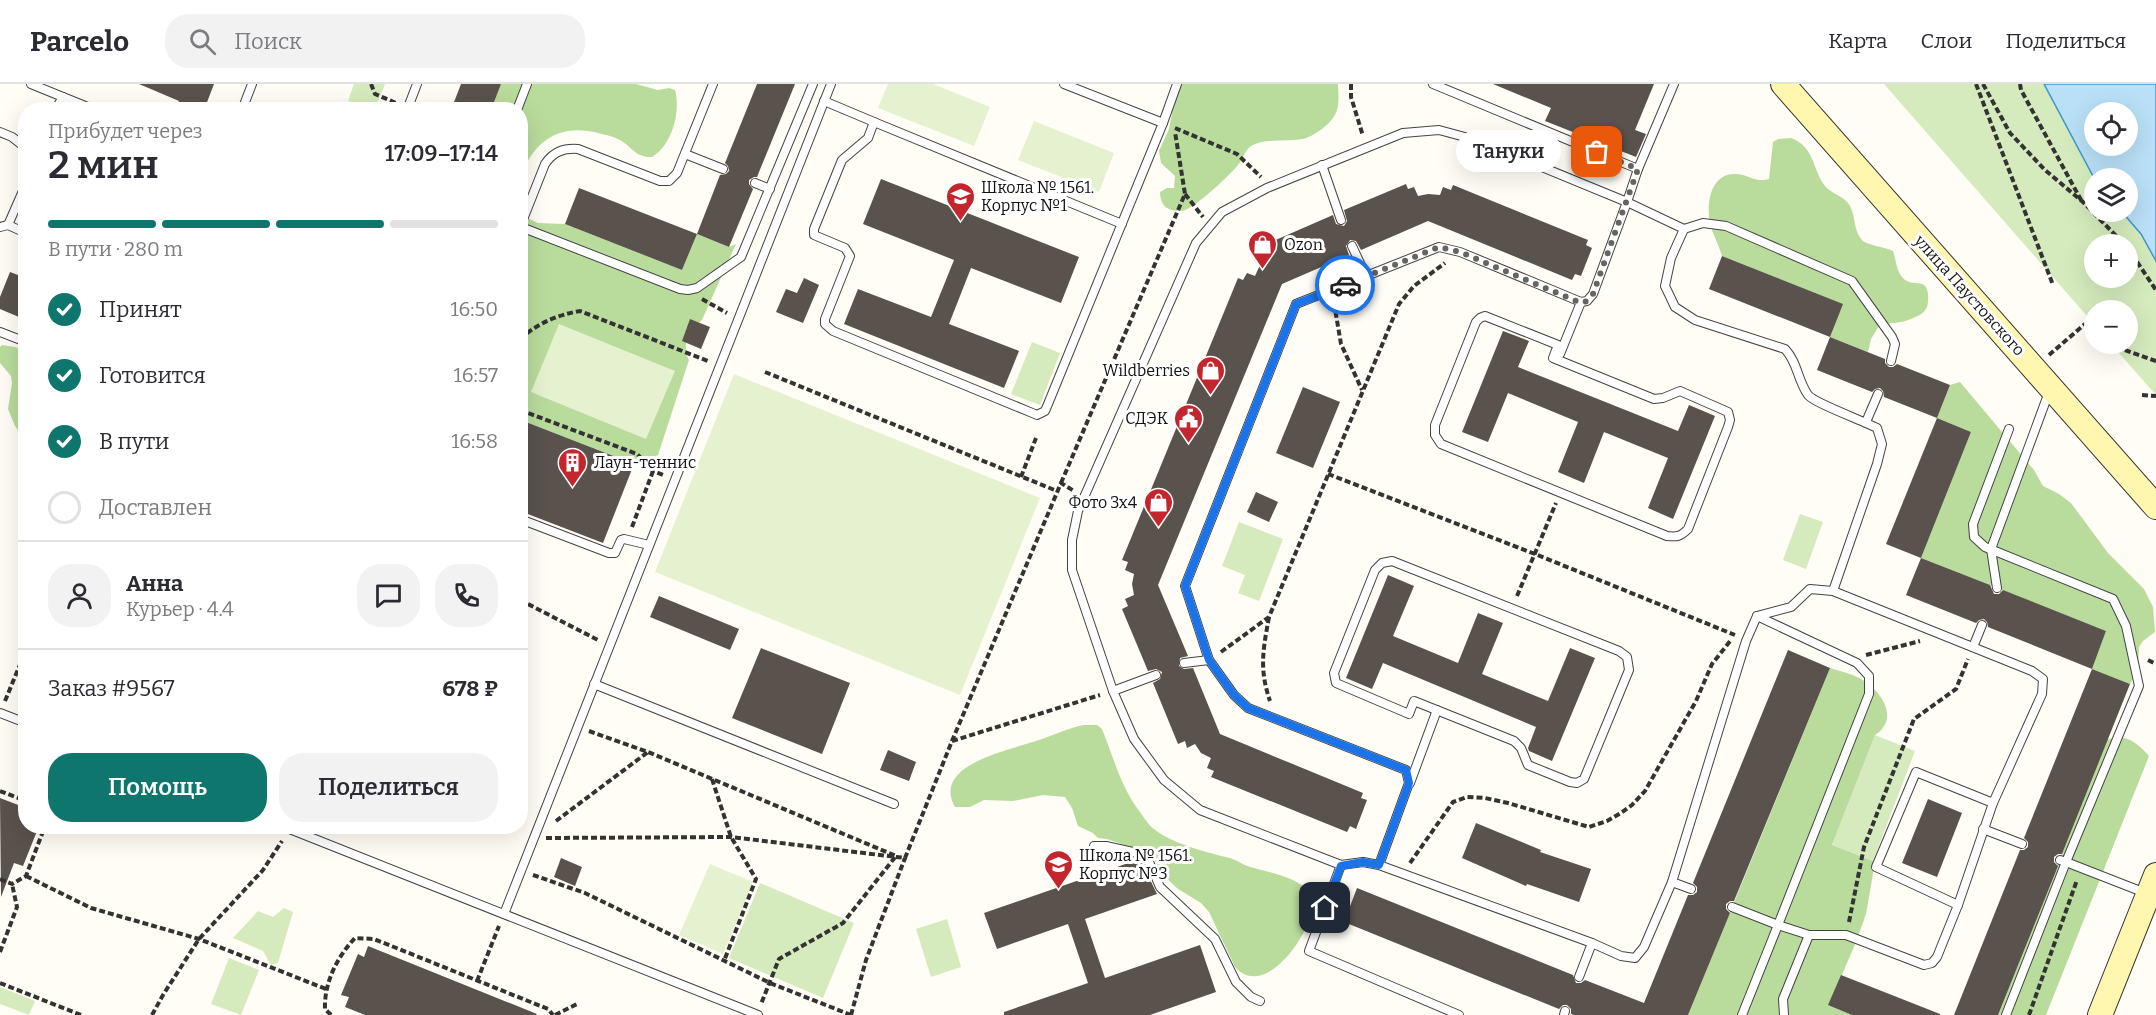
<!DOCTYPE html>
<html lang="ru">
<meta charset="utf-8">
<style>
:root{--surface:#fff;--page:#f2f2f3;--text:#2b2b33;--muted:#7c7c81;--line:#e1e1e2;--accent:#0f766e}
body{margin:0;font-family:Bitter,serif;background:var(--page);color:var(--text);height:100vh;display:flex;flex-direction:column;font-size:22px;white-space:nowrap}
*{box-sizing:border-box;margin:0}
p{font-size:20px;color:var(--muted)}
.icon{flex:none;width:33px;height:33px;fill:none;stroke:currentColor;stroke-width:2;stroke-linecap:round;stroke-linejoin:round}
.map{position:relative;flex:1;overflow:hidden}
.sheet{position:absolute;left:18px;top:18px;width:510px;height:732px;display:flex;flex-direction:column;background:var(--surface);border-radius:24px;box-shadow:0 6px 24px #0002}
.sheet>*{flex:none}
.buttons{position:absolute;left:2084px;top:18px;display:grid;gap:12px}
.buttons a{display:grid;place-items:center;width:54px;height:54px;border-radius:50%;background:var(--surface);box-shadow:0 6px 24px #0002;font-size:30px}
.pin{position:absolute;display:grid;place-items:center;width:51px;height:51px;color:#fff;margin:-26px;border-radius:12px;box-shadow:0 3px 9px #0006}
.courier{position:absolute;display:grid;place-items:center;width:60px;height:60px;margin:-30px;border:4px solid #1a73e8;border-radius:50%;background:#fff;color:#222;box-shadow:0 2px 8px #0007}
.bubble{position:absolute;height:42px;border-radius:21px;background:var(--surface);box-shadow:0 6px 24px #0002;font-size:20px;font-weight:600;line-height:42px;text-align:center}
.summary em{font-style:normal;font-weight:600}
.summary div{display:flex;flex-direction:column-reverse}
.summary{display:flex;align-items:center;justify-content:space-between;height:102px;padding:0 30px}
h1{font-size:39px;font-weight:600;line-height:45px}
.bar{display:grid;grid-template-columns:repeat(4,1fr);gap:9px 6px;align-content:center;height:72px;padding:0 30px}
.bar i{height:8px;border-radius:4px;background:var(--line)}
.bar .active{background:var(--accent)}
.bar p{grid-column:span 4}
.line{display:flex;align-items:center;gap:15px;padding:0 30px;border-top:2px solid var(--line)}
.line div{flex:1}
.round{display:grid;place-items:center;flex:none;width:63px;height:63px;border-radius:24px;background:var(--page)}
ol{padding:0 30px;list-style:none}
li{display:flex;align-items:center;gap:18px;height:66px}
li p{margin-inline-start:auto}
li .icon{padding:6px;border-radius:50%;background:var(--accent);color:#fff;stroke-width:4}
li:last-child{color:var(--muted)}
li i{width:33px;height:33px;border:3px solid var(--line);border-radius:50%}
.primary-button{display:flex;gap:12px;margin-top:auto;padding:12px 30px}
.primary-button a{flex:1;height:69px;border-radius:24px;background:var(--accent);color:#fff;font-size:24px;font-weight:600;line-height:69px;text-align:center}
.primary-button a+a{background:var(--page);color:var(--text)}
header{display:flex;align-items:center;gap:36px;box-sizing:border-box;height:84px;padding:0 30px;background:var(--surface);border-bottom:2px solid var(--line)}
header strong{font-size:28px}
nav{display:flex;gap:33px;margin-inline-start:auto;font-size:21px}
.search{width:420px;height:54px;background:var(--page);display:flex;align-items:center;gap:15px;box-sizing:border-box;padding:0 21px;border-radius:24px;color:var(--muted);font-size:22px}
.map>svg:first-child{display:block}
.green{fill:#d5ebbd;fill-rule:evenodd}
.forest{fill:#b9dc9c}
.pitch{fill:#e6f2cf}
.water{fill:#b9e0f7;stroke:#3f96cf;stroke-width:1.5;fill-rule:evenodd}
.building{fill:#5a524d}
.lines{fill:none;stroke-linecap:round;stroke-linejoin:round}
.lane-casing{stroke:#444;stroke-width:10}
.secondary-casing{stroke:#333;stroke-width:26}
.path{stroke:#333;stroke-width:4;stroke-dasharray:6 3;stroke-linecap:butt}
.lane{stroke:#fff;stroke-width:8}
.secondary{stroke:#fff6b0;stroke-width:24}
.done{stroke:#646461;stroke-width:6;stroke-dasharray:0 10.8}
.route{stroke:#1a73e8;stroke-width:8}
.labels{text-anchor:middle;stroke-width:6;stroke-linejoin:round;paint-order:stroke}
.poi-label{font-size:16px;fill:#111;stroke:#fff;text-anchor:start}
.street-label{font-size:16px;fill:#111;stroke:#fff}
</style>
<header>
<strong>Parcelo</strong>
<div class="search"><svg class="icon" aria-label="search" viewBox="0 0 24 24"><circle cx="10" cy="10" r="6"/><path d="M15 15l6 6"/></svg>Поиск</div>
<nav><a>Карта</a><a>Слои</a><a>Поделиться</a></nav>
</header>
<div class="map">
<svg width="2156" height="931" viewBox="0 0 2156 931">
<rect width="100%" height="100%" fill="#fffdf5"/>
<g class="green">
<path d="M354,0H385L375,25L348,17Z"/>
<path d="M1884,0H2156V311L2111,260H2127V226H2094V240ZM2094,28H2127V62H2094ZM2094,94H2127V128H2094ZM2094,160H2127V194H2094Z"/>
<path d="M1032,258L1060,269L1040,321L1011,310Z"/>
<path d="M1800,430L1823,438L1806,485L1783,476Z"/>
<path d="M1239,438L1283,455L1259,517L1238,509L1245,491L1222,482Z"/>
<path d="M1875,651L1915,667L1873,777L1832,761Z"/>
<path d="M760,799L854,839L823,914L729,874Z"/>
<path d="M284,824L293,828L278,879L271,881L263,867L233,854L258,827L273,833Z"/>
<path d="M947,835L961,883L931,893L916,845Z"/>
<path d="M229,874L259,886L241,931L211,920Z"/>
<path d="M0,903L35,917L29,931L0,920Z"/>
</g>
<g class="forest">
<path d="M501,0H636L658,6L669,4L675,6C681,28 672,61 652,73C636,74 632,63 620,56C613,52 605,51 598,49C560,39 535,56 521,91L520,26H491Z"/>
<path d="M1181,0H1338C1339,22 1340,31 1322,45C1316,49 1309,54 1302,55C1286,58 1265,54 1251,62C1244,67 1243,75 1238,81C1230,91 1197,122 1185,126C1180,128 1172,127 1167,124C1162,121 1160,114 1160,108L1167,104H1174L1175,92L1161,79L1159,67L1169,45L1175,13Z"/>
<path d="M1791,54C1815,63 1812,85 1825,102C1831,110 1845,112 1850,122C1856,133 1853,146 1862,156C1866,161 1885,163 1893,167C1896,175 1896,186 1902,193C1912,206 1930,189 1928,217C1928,228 1920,231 1911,235C1900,240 1889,238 1879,242L1871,255L1868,268L1830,253L1842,220L1722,172C1719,161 1713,151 1710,140C1706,120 1710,88 1737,90C1749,91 1756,99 1769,95L1773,58L1778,55Z"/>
<path d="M521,131L538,139L565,140L682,186L697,150L729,163L736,160L702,236C689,245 681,262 689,276L658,371L634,380L526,338L521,352Z"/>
<path d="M2,261L15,263L25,267V356L15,342L8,325L12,299L11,292L0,279V263Z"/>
<path d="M1960,298L2034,386L2043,402L2059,410L2071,419L2108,469L2144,505L2153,523L2155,548L2143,557L2139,563L2138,587L2130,600L2092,585L2106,547L1921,474L1971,348L1937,334L1950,301Z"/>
<path d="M1830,584C1840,587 1852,590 1861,595C1882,607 1900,635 1875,651L1832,761L1873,777L1874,784L1866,830L1856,858L1829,921L1852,931H1688Z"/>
<path d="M1084,641H1097L1102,645C1113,672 1120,700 1137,724C1143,731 1146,739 1154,745C1170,759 1209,769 1230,774C1237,776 1243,781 1250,783C1268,788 1296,793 1309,807C1328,826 1269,922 1235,883L1209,828L1201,819L1178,805L1162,790L1156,778L1147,769L1107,755L1098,754L1093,749L1078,742L1072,724L1065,713L1043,711L1013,717L984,716L970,723H955C931,681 1009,666 1036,657C1052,652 1068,644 1084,641Z"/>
<path d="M2115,653C2131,653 2139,661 2149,672L2046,931H1998L2107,656Z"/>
</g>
<g class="pitch">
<path d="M888,0H933L990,23L974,62L878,24Z"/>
<path d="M1034,37L1114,69L1099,108L1018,76Z"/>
<path d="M559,240L675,287L646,355L531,308Z"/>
<path d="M734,290L1040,414L960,611L655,488Z"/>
<path d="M710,780L753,798L723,870L679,851Z"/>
</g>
<path class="water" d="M2044,0H2156V177L2141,150L2122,128H2127V94H2094ZM2094,28H2127V62H2094Z"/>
<g class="building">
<path d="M139,0H214L204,26H175L179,17Z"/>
<path d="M461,0H501L491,26H451Z"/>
<path d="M757,0H795L757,93H754L749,96V100L753,105L729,163L697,150L720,91L726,90L729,87L728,82L725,79Z"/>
<path d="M1493,0H1654L1635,46L1646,50L1636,73L1545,37L1551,24Z"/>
<path d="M881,95L1079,173L1061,219L971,184L949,240L1019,267L1004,304L844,240L858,205L931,233L954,176L863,140Z"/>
<path d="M1406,100L1408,105L1414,103L1418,112L1428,110L1440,111L1443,103L1451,106L1453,101L1588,156L1586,161L1592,164L1581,192L1575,190L1572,196L1428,137L1361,166L1356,157L1350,156L1346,162L1349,171L1282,200L1158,501L1188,572L1180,574L1179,582L1184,585L1193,584L1220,650L1363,709L1361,714L1367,716L1356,745L1350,742L1347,748L1211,693L1214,687L1207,684L1211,674L1201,669L1195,660L1187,664L1185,657L1178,660L1153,599L1160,595L1162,588L1156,585L1148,587L1122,525L1128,522L1125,515L1134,511L1132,500L1134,490L1125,486L1128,478L1122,476L1238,194L1243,196L1247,189L1255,192L1260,181L1269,174L1266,166L1273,163L1271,158L1333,131L1336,140L1344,142L1347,137L1344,126Z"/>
<path d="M579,104L697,150L682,186L565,140Z"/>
<path d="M1722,172L1843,220L1830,253L1709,205Z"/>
<path d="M10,188L26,194V236L0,225V213Z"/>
<path d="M804,194L819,201L803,239L776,228L786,205L797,209Z"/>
<path d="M690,235L710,243L701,265L682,257Z"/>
<path d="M1503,247L1529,257L1518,283L1678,347L1689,321L1715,332L1673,435L1648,424L1668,374L1604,348L1584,399L1558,388L1578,338L1508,309L1488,358L1462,348Z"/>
<path d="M1830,253L1885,275V279L1889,283H1893L1897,280L1950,301L1937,334L1884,313L1883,307L1880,304L1875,305L1872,308L1817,286Z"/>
<path d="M1303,303L1340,318L1313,384L1276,369Z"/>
<path d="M1937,334L1971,348L1921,474L1886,460Z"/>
<path d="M526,338L634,380L603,459L520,427V352Z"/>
<path d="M1256,408L1278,418L1269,438L1247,428Z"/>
<path d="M1921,474L1990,501L1994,510H1999L2003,506L2106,547L2092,585L1988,543L1987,538L1984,535L1979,536L1976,539L1906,511Z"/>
<path d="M1388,491L1414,502L1393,552L1458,579L1478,529L1503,539L1482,590L1548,617L1570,564L1595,574L1552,677L1529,667L1528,664L1536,643L1383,579L1372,605L1346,594Z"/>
<path d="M659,512L739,545L730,566L650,533Z"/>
<path d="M761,564L850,599L822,670L732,634Z"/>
<path d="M1788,566L1830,584L1734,817H1730L1726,820V825L1730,829L1688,931H1574L1571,930V925L1567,921H1563L1559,925L1344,838L1357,804L1573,891L1576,899H1581L1585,896L1644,919L1688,811H1693L1697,808V803L1693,799Z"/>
<path d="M2092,585L2130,600L2062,770H2058L2054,773V778L2058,782L1998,931H1954L2020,766H2024L2028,763V758L2024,754Z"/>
<path d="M888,666L916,678L909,697L880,686Z"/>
<path d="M0,714L26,724V742H39L23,782L14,779L1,813Z"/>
<path d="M1928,715L1962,729L1937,793L1902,779Z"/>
<path d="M1476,739L1541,766L1540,768L1591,785L1579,818L1527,800L1526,802L1462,774Z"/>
<path d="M561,774L582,783L575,802L554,793Z"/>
<path d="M1137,776L1141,777L1157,810L1085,835L1105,894L1200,861L1216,908L1150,931H1004V928L1088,899L1068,840L997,865L984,829Z"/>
<path d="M368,862L537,930L536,931H365L345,923L349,913L341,911L358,870L364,873Z"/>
<path d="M1841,891L1940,930V931H1852L1828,921Z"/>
</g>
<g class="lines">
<defs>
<g id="lane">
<path d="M31,0L95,26"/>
<path d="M1064,0L1163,39L1177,0"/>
<path d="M1433,0L1638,85"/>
<path d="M1674,0L1638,85L1627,118L1684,145L1671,174L1665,202L1675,223L1695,236L1785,265C1798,279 1797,295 1808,311C1814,319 1864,337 1877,344L1882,360L1877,380L1833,507L2032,587L2043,595L2042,610L1993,719L1958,821L1937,873L1932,879L1924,881L1846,851H1809L1783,915L1784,931"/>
<path d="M824,17L874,38"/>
<path d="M55,26L63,13"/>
<path d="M242,26L252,0"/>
<path d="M407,26L417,0"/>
<path d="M517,26L527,0"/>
<path d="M0,48L12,53L26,64"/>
<path d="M685,70L723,85"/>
<path d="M1322,81L1341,136"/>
<path d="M755,99L770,105"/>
<path d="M1122,140L874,38L868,54L842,76L814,145V151L845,164L850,172L825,235V240L833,247L1030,328L1037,331L1045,327L1048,320L1163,39"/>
<path d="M8,141L26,100"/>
<path d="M0,143L8,141L26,149"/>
<path d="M520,143L545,80C553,68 563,64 578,65L660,97H669L677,89L713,0"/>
<path d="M521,143L680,205L688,206L697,204L741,173L813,0"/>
<path d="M1684,145L1703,139L1726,142L1852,197L1892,253L1895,260L1891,277"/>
<path d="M1352,162L1366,192"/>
<path d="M1485,232L1558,261L1553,274L1654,315L1663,314L1680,307L1728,328L1730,336L1728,343L1688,445C1680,453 1677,453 1667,452L1441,360L1435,351V341L1476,238L1480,234Z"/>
<path d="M0,248L26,258"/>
<path d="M1560,270L1581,218"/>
<path d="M1866,338L1878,310"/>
<path d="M2009,345L1973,440L1974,453L1985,463L2113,515L2126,542L2139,602L2066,778L2060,776"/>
<path d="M520,435L609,469H615L621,456L624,455L649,461"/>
<path d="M1392,477L1619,567L1627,573L1629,586L1584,695L1577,699L1570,698L1528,681L1521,664L1514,657L1414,617L1409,630L1336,599L1334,589L1375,486L1382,479Z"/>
<path d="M1997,504L1991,465L2049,308"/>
<path d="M1757,532L1791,523L1810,505L1833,507"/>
<path d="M1973,563L1982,541"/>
<path d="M1184,579L1209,576"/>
<path d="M594,600L894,720"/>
<path d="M1113,607L1156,591"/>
<path d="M0,629L26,639"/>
<path d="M1410,699L1437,626"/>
<path d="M282,742L758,931"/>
<path d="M1983,745L2022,760"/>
<path d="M1094,762H1106L1146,771L1160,803L1215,855L1236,898L1251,913L1260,917"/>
<path d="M1341,781L1309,867L1459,931"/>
<path d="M1379,781L1409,699L1406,686L1248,624L1234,611L1209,576L1185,502L1296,220L1439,163L1460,168L1581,218L1587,217L1593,210L1627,118L1476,56L1439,46L1403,49L1267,104L1222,128L1196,159L1078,427L1072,456V486L1113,607L1134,655L1164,696L1200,726L1341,781L1363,778L1379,781L1592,859L1621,872L1635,874L1644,863L1672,798L1691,805"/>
<path d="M1672,798L1746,557L1757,532L1857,579L1869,592V610L1778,841L1809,851"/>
<path d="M1958,821L1876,783L1916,688L1993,719"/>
<path d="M1732,823L1778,841L1742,931"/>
<path d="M504,830L831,0"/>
<path d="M1579,893L1592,859"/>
<path d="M1564,931L1565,927"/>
<path d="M2006,931L2066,778L2148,810"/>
</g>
<g id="secondary">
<path d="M1783,0L2156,423"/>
<path d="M2100,931L2156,791"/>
</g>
</defs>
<use href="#lane" class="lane-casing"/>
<use href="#secondary" class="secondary-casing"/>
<g class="path">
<path d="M371,0L375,10L396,19"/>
<path d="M1351,0V13L1363,52"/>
<path d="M1976,0L2053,201"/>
<path d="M1983,0L2010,49L2045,86L2083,118L2124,160"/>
<path d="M2020,0L2021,6L2081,116"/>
<path d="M1175,44L1237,70L1261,93"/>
<path d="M1185,110L1203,133"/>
<path d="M2127,163L2156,206"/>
<path d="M702,215L727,229"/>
<path d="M1334,219L1341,260L1362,306"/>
<path d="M520,255C538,239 557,231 580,227L708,277"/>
<path d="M2108,260L2156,277"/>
<path d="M2049,271L2085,240"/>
<path d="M765,288L1057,407"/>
<path d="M2142,311L2156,312"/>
<path d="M520,326L637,370L653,387L663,391"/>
<path d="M1328,390L1535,470L1735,551"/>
<path d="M1021,393L1036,354"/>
<path d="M1061,399L1185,110L1175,48"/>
<path d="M632,443L653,387"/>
<path d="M1517,512L1556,419"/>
<path d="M520,516L598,556"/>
<path d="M1269,533C1263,566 1259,585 1270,617"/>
<path d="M1221,568L1269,533L1399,220L1414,202L1445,179"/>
<path d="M1866,571L1920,557"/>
<path d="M2148,576L2156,580"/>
<path d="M5,617L26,566"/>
<path d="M589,647L648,668L896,772L843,839L779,875L761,920"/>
<path d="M952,657L1100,611"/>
<path d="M712,695L731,753L756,795L724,877"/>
<path d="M0,707L26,717"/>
<path d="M556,737L648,668"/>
<path d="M546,754L731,753L905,774L952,657L1061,399L1074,407"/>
<path d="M1410,779L1453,718L1467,713L1485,714L1508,719L1589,743L1607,737L1621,729L1632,721L1645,707L1696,617L1712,580L1731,556"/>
<path d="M533,791L585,809L770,899L851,931"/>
<path d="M26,792L91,824L199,855L326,905"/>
<path d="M0,795L12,800L26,792L45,742"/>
<path d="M1849,838L1864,763L1914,635L1956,605L1968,575"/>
<path d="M0,868L17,823L12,800"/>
<path d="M477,897L499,842"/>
<path d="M0,899L81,931"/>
<path d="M152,931L163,911L199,855L263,786L282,757"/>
<path d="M331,931L325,925C324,899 337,873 355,854L374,855L548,925L553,931"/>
<path d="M555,931L579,919"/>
<path d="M851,931L866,876L905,774"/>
<path d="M2029,931L2077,796"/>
</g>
<use href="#lane" class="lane"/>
<use href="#secondary" class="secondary"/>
</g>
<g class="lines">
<path class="done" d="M1345,201L1439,163L1460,168L1581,219L1587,217L1593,210L1638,85L1597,68"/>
<path class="route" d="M1325,824L1341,782L1363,778L1379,781L1409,699L1406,686L1248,624L1234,611L1209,576L1185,502L1296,220L1345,201"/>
</g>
<defs>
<symbol id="school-pin" viewBox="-11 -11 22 30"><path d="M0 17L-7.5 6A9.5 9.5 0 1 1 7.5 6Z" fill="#c4262e" stroke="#fff"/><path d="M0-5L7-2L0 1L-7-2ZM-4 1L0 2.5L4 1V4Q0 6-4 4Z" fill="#fff"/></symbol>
<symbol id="shop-pin" viewBox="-11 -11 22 30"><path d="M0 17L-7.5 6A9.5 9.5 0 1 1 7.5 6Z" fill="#c4262e" stroke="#fff"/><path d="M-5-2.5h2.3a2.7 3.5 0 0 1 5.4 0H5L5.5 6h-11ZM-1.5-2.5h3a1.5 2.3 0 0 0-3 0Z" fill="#fff"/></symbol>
<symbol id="civic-pin" viewBox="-11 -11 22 30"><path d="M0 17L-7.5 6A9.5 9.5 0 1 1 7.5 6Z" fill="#c4262e" stroke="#fff"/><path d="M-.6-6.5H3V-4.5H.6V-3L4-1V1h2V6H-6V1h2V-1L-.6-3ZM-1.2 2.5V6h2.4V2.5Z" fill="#fff"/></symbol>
<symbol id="building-pin" viewBox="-11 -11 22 30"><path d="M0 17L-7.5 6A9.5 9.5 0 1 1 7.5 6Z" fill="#c4262e" stroke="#fff"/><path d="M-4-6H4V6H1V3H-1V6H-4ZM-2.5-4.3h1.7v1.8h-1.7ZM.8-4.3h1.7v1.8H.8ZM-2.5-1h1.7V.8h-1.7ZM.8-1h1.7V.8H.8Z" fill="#fff"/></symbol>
</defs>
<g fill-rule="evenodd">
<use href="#school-pin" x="944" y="96" width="33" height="45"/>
<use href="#shop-pin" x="1246" y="144" width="33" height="45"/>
<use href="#shop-pin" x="1194" y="270" width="33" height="45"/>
<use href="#civic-pin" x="1172" y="318" width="33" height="45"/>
<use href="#building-pin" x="556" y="362" width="33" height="45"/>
<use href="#shop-pin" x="1142" y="402" width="33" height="45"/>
<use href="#school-pin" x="1042" y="764" width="33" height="45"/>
</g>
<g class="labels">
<g class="poi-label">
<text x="981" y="109">Школа № 1561.<tspan x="981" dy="18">Корпус №1</tspan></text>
<text x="1284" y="166">Ozon</text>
<text x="1190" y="292" text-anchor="end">Wildberries</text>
<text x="1168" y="340" text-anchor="end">СДЭК</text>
<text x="594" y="384">Лаун-теннис</text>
<text x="1137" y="424" text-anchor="end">Фото 3х4</text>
<text x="1079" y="777">Школа № 1561.<tspan x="1079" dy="18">Корпус №3</tspan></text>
</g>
<g class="street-label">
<text transform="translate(1970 211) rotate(48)" y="6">улица Паустовского</text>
</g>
</g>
</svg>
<div class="buttons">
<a><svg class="icon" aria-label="locate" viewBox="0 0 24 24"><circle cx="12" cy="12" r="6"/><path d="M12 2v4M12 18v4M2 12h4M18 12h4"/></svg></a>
<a><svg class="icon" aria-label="layers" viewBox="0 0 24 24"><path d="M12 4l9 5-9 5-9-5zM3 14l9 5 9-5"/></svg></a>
<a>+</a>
<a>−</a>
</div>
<div class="pin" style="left:1597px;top:68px;background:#ea580c"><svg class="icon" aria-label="bag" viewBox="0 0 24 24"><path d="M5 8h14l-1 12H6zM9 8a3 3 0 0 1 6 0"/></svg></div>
<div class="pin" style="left:1325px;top:824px;background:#1f2937"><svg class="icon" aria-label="home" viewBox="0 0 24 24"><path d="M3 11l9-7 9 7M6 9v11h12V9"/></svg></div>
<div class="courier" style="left:1345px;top:201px"><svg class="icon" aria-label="car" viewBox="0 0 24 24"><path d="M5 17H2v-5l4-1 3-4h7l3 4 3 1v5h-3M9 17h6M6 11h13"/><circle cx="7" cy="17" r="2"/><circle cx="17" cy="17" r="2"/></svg></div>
<div class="bubble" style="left:1456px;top:46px;width:105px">Тануки</div>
<section class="sheet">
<div class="summary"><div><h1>2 мин</h1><p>Прибудет через</p></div><em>17:09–17:14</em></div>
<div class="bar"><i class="active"></i><i class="active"></i><i class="active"></i><i></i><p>В пути · 280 m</p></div>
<ol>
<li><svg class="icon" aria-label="check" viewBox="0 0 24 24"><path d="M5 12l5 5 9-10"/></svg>Принят<p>16:50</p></li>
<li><svg class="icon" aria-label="check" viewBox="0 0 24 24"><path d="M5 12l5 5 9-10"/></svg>Готовится<p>16:57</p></li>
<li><svg class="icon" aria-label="check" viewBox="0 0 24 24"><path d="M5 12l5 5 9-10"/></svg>В пути<p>16:58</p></li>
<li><i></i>Доставлен</li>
</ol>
<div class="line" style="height:108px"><a class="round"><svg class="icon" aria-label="person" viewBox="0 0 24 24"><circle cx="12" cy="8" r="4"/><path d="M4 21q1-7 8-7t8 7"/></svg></a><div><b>Анна</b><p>Курьер · 4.4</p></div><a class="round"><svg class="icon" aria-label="chat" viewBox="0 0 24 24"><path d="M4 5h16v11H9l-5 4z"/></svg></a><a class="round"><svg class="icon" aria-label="phone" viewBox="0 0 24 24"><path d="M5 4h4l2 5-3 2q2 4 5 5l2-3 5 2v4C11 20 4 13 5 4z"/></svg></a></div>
<div class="line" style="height:78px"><div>Заказ #9567</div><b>678 ₽</b></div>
<div class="primary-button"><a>Помощь</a><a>Поделиться</a></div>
</section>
</div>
